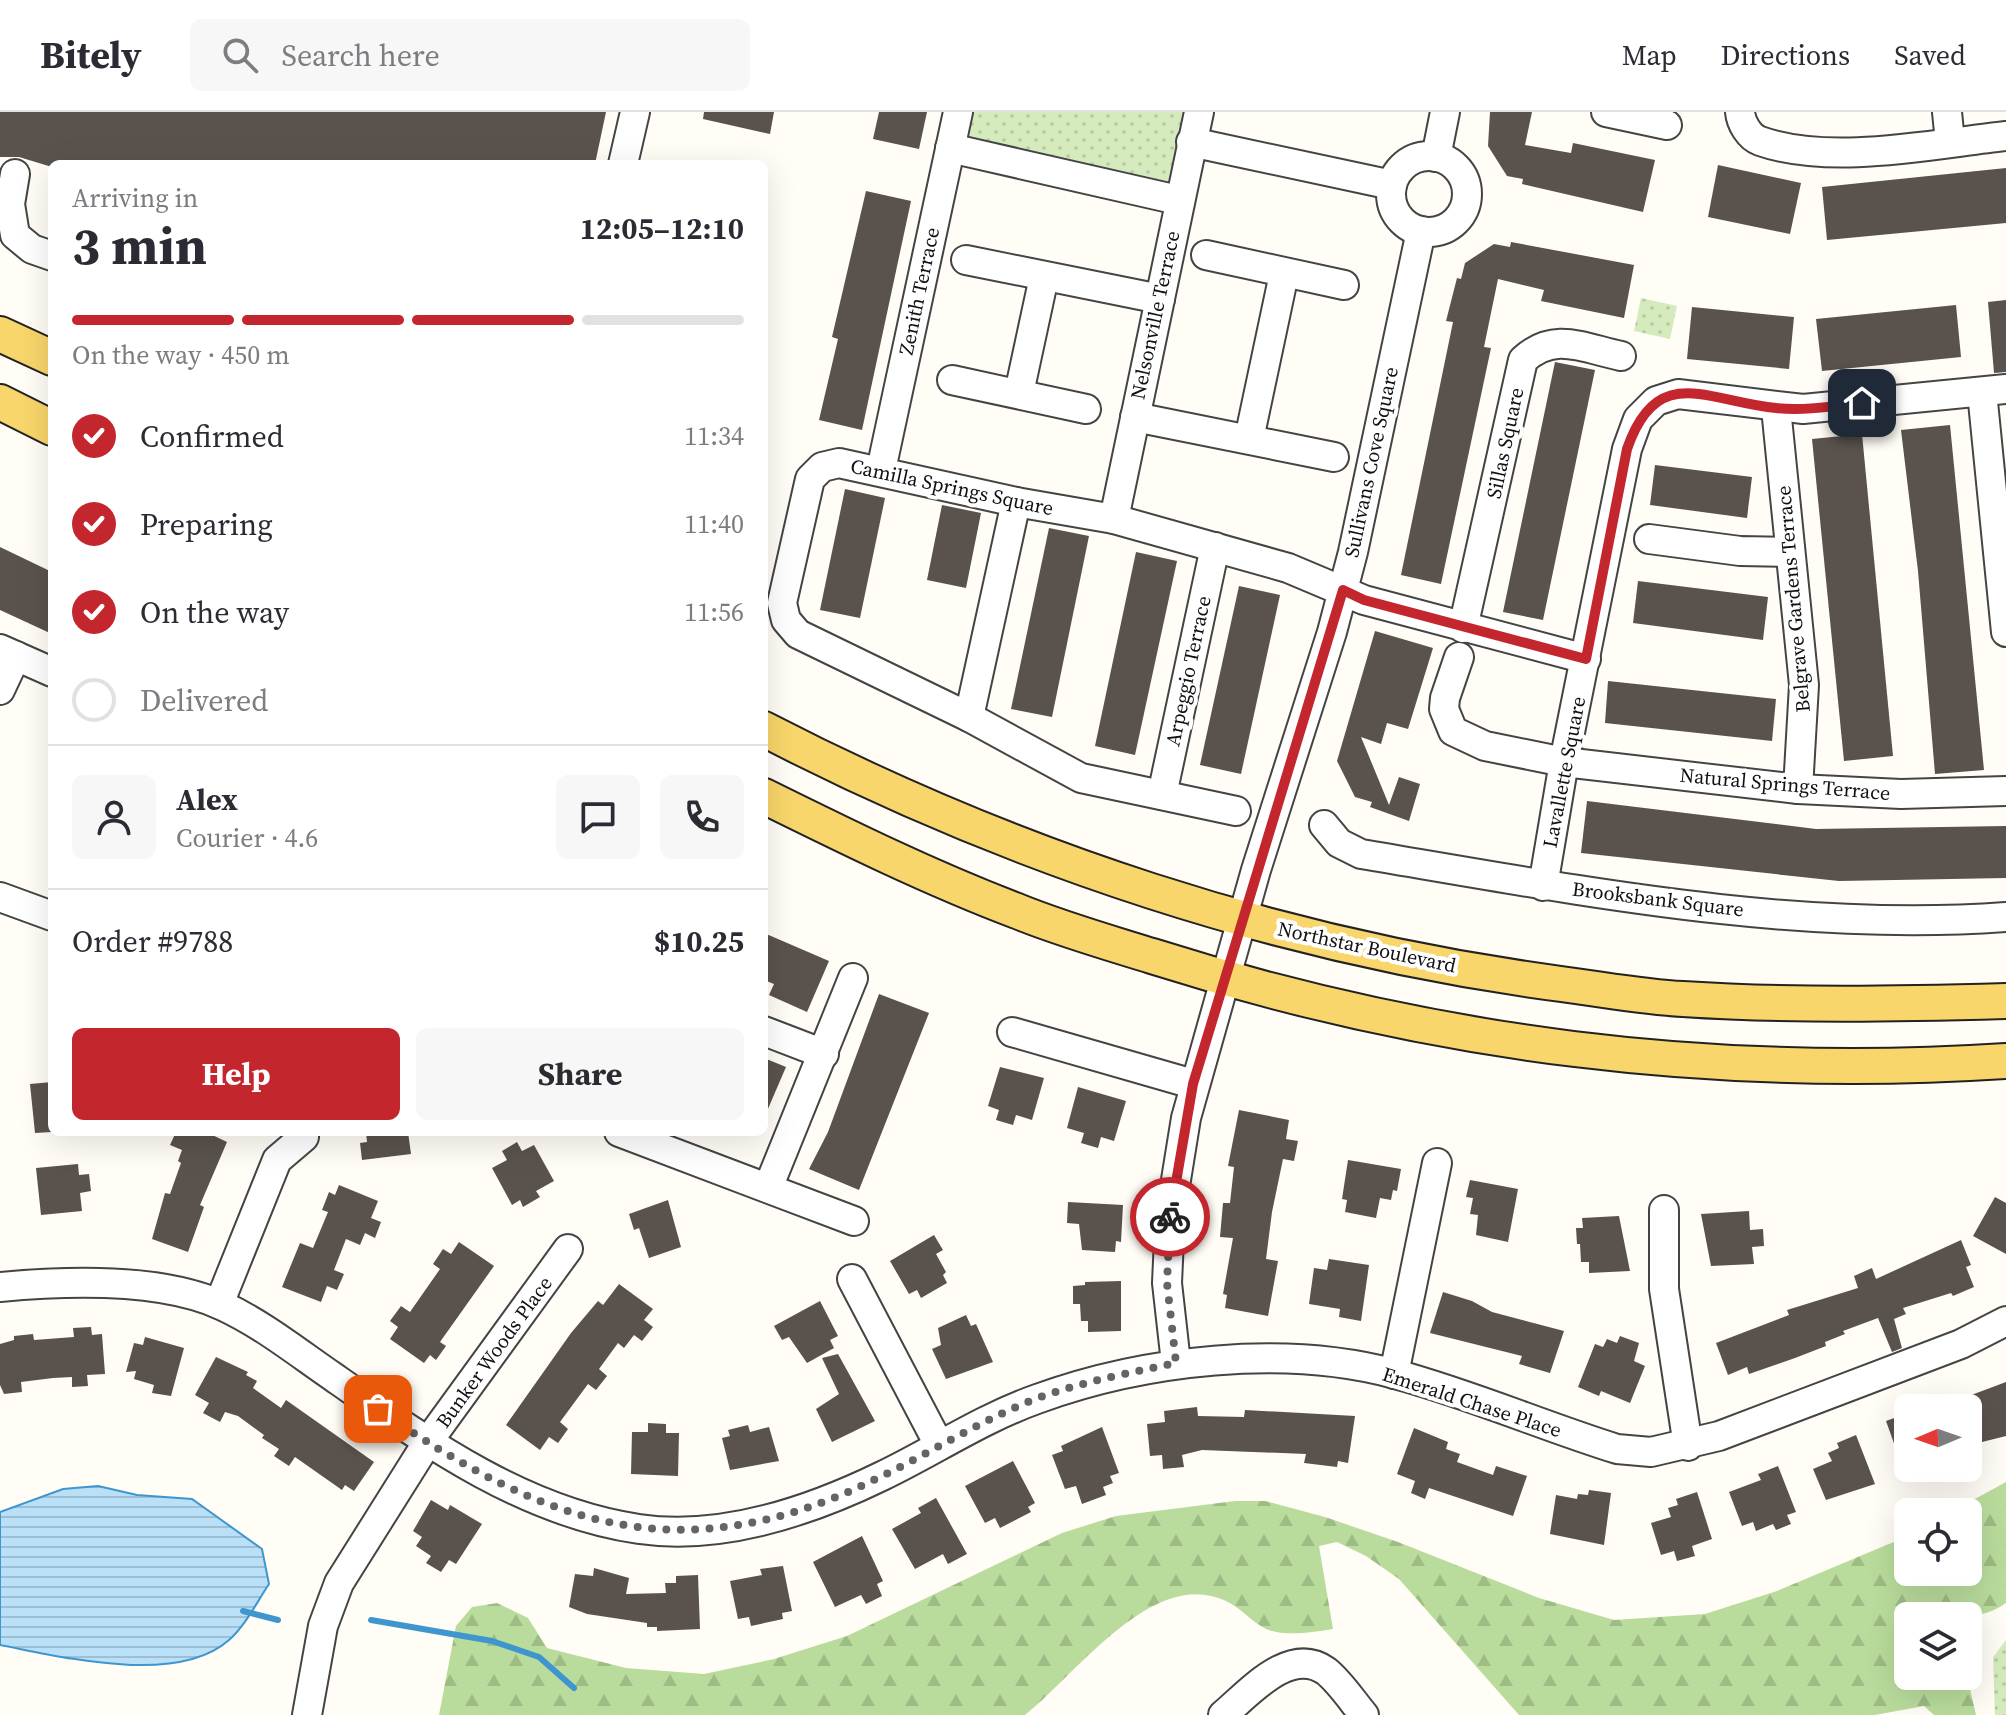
<!DOCTYPE html>
<meta charset="utf-8">
<style>
:root{--surface:#fff;--page:#f7f7f7;--text:#2b2b33;--muted:#7c7c81;--line:#e1e1e2;--accent:#c4262e}
body{margin:0;font-family:"Source Serif 4",serif;background:var(--page);color:var(--text);height:100vh;display:flex;flex-direction:column;font-size:30px;white-space:nowrap}
*{box-sizing:border-box;margin:0}
p{font-size:26px;color:var(--muted)}
.icon{flex:none;width:44px;height:44px;fill:none;stroke:currentColor;stroke-width:2;stroke-linecap:round;stroke-linejoin:round}
.map{position:relative;flex:1;overflow:hidden}
.drawer{position:absolute;left:48px;top:48px;width:720px;height:976px;display:flex;flex-direction:column;background:var(--surface);border-radius:12px;box-shadow:0 8px 32px #0002}
.drawer>*{flex:none}
.needle{width:52px;rotate:268deg}
.fabs{position:absolute;left:1894px;top:1282px;display:grid;gap:16px}
.fabs a{display:grid;place-items:center;width:88px;height:88px;border-radius:12px;background:var(--surface);box-shadow:0 8px 32px #0002;font-size:40px}
.pin{position:absolute;display:grid;place-items:center;width:68px;height:68px;color:#fff;margin:-34px;border-radius:16px;box-shadow:0 4px 12px #0006}
.courier{position:absolute;display:grid;place-items:center;width:80px;height:80px;margin:-40px;border:6px solid #c4262e;border-radius:50%;background:#fff;color:#222;box-shadow:0 2px 10px #0007}
.headline em{font-style:normal;font-weight:700}
.headline div{display:flex;flex-direction:column-reverse}
.headline{display:flex;align-items:center;justify-content:space-between;height:136px;padding:0 24px}
h1{font-size:52px;font-weight:700;line-height:60px}
.bar{display:grid;grid-template-columns:repeat(4,1fr);gap:12px 8px;align-content:center;height:96px;padding:0 24px}
.bar i{height:10px;border-radius:6px;background:var(--line)}
.bar .selected{background:var(--accent)}
.bar p{grid-column:span 4}
.line{display:flex;align-items:center;gap:20px;padding:0 24px;border-top:2px solid var(--line)}
.line div{flex:1}
.round{display:grid;place-items:center;flex:none;width:84px;height:84px;border-radius:12px;background:var(--page)}
ol{padding:0 24px;list-style:none}
li{display:flex;align-items:center;gap:24px;height:88px}
li p{margin-inline-start:auto}
li .icon{padding:8px;border-radius:50%;background:var(--accent);color:#fff;stroke-width:4}
li:last-child{color:var(--muted)}
li i{width:44px;height:44px;border:4px solid var(--line);border-radius:50%}
.button{display:flex;gap:16px;margin-top:auto;padding:16px 24px}
.button a{flex:1;height:92px;border-radius:12px;background:var(--accent);color:#fff;font-size:32px;font-weight:700;line-height:92px;text-align:center}
.button a+a{background:var(--page);color:var(--text)}
header{display:flex;align-items:center;gap:48px;box-sizing:border-box;height:112px;padding:0 40px;background:var(--surface);border-bottom:2px solid var(--line)}
header strong{font-size:38px}
nav{display:flex;gap:44px;margin-inline-start:auto;font-size:28px}
.search{width:560px;height:72px;background:var(--page);display:flex;align-items:center;gap:20px;box-sizing:border-box;padding:0 28px;border-radius:12px;color:var(--muted);font-size:30px}
.map>svg:first-child{display:block}
.grass{fill:url(#grass-dots)}
.forest{fill:url(#forest-firs)}
.water{fill:url(#water-rules);stroke:#3f96cf;stroke-width:2}
.lines{fill:none;stroke-linecap:round;stroke-linejoin:round}
.stream{stroke:#3f96cf;stroke-width:6}
.building{fill:#5a524d}
.minor-casing{stroke:#444;stroke-width:32}
.major-casing{stroke:#222;stroke-width:38}
.minor{stroke:#fff;stroke-width:28}
.major{stroke:#f9d66b;stroke-width:34}
.done{stroke:#646461;stroke-width:8;stroke-dasharray:0 14.4}
.route{stroke:#c4262e;stroke-width:10}
.labels{text-anchor:middle;stroke-width:8;stroke-linejoin:round;paint-order:stroke}
.street-label{font-size:20px;fill:#111;stroke:#fff}
</style>
<header>
<strong>Bitely</strong>
<div class="search"><svg class="icon" aria-label="search" viewBox="0 0 24 24"><circle cx="10" cy="10" r="6"/><path d="M15 15l6 6"/></svg>Search here</div>
<nav><a>Map</a><a>Directions</a><a>Saved</a></nav>
</header>
<div class="map">
<svg width="2006" height="1603" viewBox="0 0 2006 1603">
<defs>
<pattern id="grass-dots" width="8" height="8" patternUnits="userSpaceOnUse" patternTransform="scale(2)"><rect width="8" height="8" fill="#d5ebbd"/><path d="M2 2h.1M6 6h.1" fill="none" stroke="#b6c8a1" stroke-width="1.8" stroke-linecap="round"/></pattern>
<pattern id="forest-firs" width="22" height="20" patternUnits="userSpaceOnUse" patternTransform="scale(2)"><rect width="22" height="20" fill="#b9dc9c"/><path d="M5 1l3.5 6h-7zM16 11l3.5 6h-7z" fill="#9ebc85"/></pattern>
<pattern id="water-rules" width="6" height="5" patternUnits="userSpaceOnUse" patternTransform="scale(2)"><rect width="6" height="5" fill="#b9e0f7"/><path d="M0 2.5h6" fill="none" stroke="#9ebfd3"/></pattern>
</defs>
<rect width="100%" height="100%" fill="#fffdf5"/>
<g class="grass">
<path d="M973,0H1193L1177,76L966,31Z"/>
<path d="M1641,186L1677,194L1670,227L1634,219Z"/>
<path d="M2006,1528V1603H1995L1993,1545Z"/>
</g>
<path class="forest" d="M2006,1370V1491C1979,1511 1941,1504 1908,1504V1564H1967L1976,1603H1934L1924,1594L1875,1603H1519L1399,1467L1366,1444L1337,1430L1319,1434L1333,1517C1314,1520 1285,1525 1266,1517C1252,1510 1241,1496 1226,1489C1153,1454 1075,1564 1025,1603H439L456,1514L472,1495L497,1491L528,1506L547,1536L626,1556L704,1562L774,1547L847,1524L1062,1421L1116,1404L1235,1389H1265L1325,1405L1398,1430L1539,1486L1614,1508L1705,1502L1777,1479L1908,1424V1460H1968V1400H1951Z"/>
<path class="water" d="M98,1374L137,1383L192,1387L262,1437L269,1472C257,1490 245,1514 229,1528C177,1574 63,1545 0,1533V1400L63,1377Z"/>
<g class="lines">
<g class="stream">
<path d="M243,1499L278,1508"/>
<path d="M371,1508L492,1529L539,1545L574,1576"/>
</g>
</g>
<g class="building">
<path d="M0,0H606L595,52H52V55L19,45H0Z"/>
<path d="M704,0H774L770,22L703,7Z"/>
<path d="M879,0H927L919,37L873,27Z"/>
<path d="M1490,0H1532L1525,33L1571,41L1573,31L1655,48L1643,100L1522,72L1523,67L1507,64L1488,34Z"/>
<path d="M1718,53L1801,71L1790,122L1708,105Z"/>
<path d="M2006,56V111L1827,128L1822,75Z"/>
<path d="M866,79L911,89L862,318L819,308L838,227L832,225Z"/>
<path d="M1511,130L1634,153L1624,206L1541,189L1544,178L1498,167L1484,235L1491,236L1441,472L1401,463L1453,210L1446,209L1457,166L1461,167L1465,151L1494,132L1510,135Z"/>
<path d="M2006,188V260L1994,261L1988,190Z"/>
<path d="M1956,193L1961,245L1822,259L1816,207Z"/>
<path d="M1692,195L1794,205L1789,257L1687,247Z"/>
<path d="M1555,250L1595,258L1543,508L1503,500Z"/>
<path d="M1950,313L1984,658L1935,662L1918,459L1901,318Z"/>
<path d="M1862,322L1893,644L1844,649L1812,327Z"/>
<path d="M1655,353L1752,365L1747,406L1650,393Z"/>
<path d="M845,377L885,386L860,506L820,498Z"/>
<path d="M942,393L981,401L966,476L927,468Z"/>
<path d="M1049,416L1089,424L1052,605L1011,597Z"/>
<path d="M0,435L52,460V522L0,498Z"/>
<path d="M1136,440L1177,449L1135,643L1095,634Z"/>
<path d="M1638,469L1768,485L1763,528L1633,511Z"/>
<path d="M1239,474L1280,483L1241,662L1200,653Z"/>
<path d="M1375,519L1433,536L1408,617L1387,611L1381,632L1361,625L1389,693L1399,665L1420,672L1409,709L1370,695L1372,690L1355,685L1337,649Z"/>
<path d="M1608,569L1776,587L1772,629L1605,611Z"/>
<path d="M1587,689L1816,717L2006,714V766L1839,769L1581,741Z"/>
<path d="M764,821L829,849L807,900L769,883L774,872L764,868Z"/>
<path d="M879,882L929,901L859,1078L809,1057L828,1020Z"/>
<path d="M764,946L786,955L764,1006Z"/>
<path d="M1000,955L1044,966L1032,1008L1016,1003L1013,1013L996,1008L999,998L988,994Z"/>
<path d="M52,970V1020L35,1021L30,972Z"/>
<path d="M1078,975L1126,989L1114,1029L1101,1025L1098,1036L1081,1031L1084,1021L1067,1016Z"/>
<path d="M1239,998L1289,1008L1286,1027L1298,1029L1294,1049L1283,1047L1272,1100L1266,1147L1278,1149L1268,1204L1225,1196L1227,1183L1223,1182L1233,1126L1220,1125L1223,1091H1230L1234,1055L1228,1054Z"/>
<path d="M176,1020H206L227,1030L200,1093L204,1095L188,1140L152,1127L165,1081L170,1082L181,1051L178,1049L182,1038L170,1033Z"/>
<path d="M366,1020H408L411,1042L362,1048L360,1031L367,1030Z"/>
<path d="M517,1030L522,1039L534,1033L554,1069L536,1079L540,1085L523,1095L520,1088L512,1093L492,1056L507,1048L502,1039Z"/>
<path d="M1348,1048L1401,1057L1397,1079L1393,1078L1391,1088L1380,1086L1376,1106L1345,1100L1347,1088L1342,1087Z"/>
<path d="M78,1052L79,1063L89,1062L91,1079L80,1081L82,1099L41,1103L36,1056Z"/>
<path d="M1470,1068L1518,1077L1508,1130L1476,1123L1478,1103L1470,1102L1473,1086L1466,1085Z"/>
<path d="M339,1073L378,1089L371,1106L381,1110L375,1126L365,1121L360,1133L346,1127L334,1158L344,1162L337,1178L327,1174L321,1190L282,1175L300,1131L313,1136L328,1100L322,1098L329,1080L335,1083Z"/>
<path d="M1995,1085L2006,1091V1142L1973,1124Z"/>
<path d="M668,1088L681,1135L649,1146L639,1116L634,1118L629,1102Z"/>
<path d="M1068,1090L1123,1093L1121,1130L1116,1129L1115,1140L1082,1138L1079,1112L1067,1111Z"/>
<path d="M1749,1099L1750,1118L1763,1117L1764,1134L1752,1135L1754,1152L1711,1154L1701,1102Z"/>
<path d="M1619,1104L1630,1159L1589,1161V1150H1581L1580,1132H1577L1576,1116H1583L1582,1106Z"/>
<path d="M934,1123L943,1138L936,1142L946,1160L943,1163L947,1171L921,1186L917,1178L909,1182L890,1149Z"/>
<path d="M1961,1128L1971,1153L1966,1155L1974,1175L1953,1184L1951,1181L1903,1196L1906,1202L1894,1207L1902,1236L1892,1240L1878,1206L1843,1219L1845,1222L1825,1230L1826,1234L1795,1246L1749,1262L1747,1255L1728,1263L1716,1231L1789,1203L1787,1198L1858,1176L1854,1164L1872,1156L1876,1167Z"/>
<path d="M459,1130L494,1154L440,1230L446,1234L436,1248L430,1243L424,1251L390,1227L398,1215L390,1209L401,1194L410,1200L440,1157L433,1152L443,1137L451,1142Z"/>
<path d="M1329,1147L1369,1153L1361,1209L1339,1205L1340,1197L1309,1192L1314,1156L1327,1158Z"/>
<path d="M1121,1169V1219L1088,1220V1209H1081L1080,1192H1073V1174L1085,1173V1170Z"/>
<path d="M619,1172L653,1197L644,1208L653,1215L642,1229L634,1223L624,1236L618,1231L599,1257L607,1264L596,1278L588,1272L560,1310L568,1317L558,1331L549,1325L540,1338L506,1313L571,1221L598,1189L603,1193Z"/>
<path d="M1443,1180L1472,1189L1492,1200L1564,1219L1550,1261L1519,1252L1522,1244L1430,1221Z"/>
<path d="M820,1189L838,1224L830,1228L834,1236L807,1251L789,1225L782,1228L774,1214Z"/>
<path d="M966,1203L971,1214L976,1212L993,1250L946,1267L932,1237L941,1233L938,1216Z"/>
<path d="M91,1215L92,1223L102,1222L105,1262L87,1263L88,1274L72,1275V1265L53,1266L21,1270L22,1280L4,1282L0,1273V1232L14,1228V1224L33,1222L34,1228L74,1225L73,1216Z"/>
<path d="M1620,1224L1639,1231L1634,1249L1645,1254L1630,1291L1601,1279L1599,1284L1578,1275L1595,1232L1603,1235L1607,1227L1617,1231Z"/>
<path d="M145,1225L184,1236L171,1284L152,1281L154,1273L134,1267L136,1259L126,1260L134,1231L143,1233Z"/>
<path d="M838,1242L875,1309L832,1330L816,1297L839,1282L822,1246Z"/>
<path d="M216,1245L248,1260L246,1263L257,1269L253,1276L281,1296L286,1288L374,1350L354,1379L345,1373L342,1378L295,1345L289,1354L274,1344L279,1337L262,1326L264,1323L238,1304L225,1300L220,1310L203,1301L209,1291L195,1283Z"/>
<path d="M2006,1270V1324L1982,1330L1966,1285Z"/>
<path d="M1197,1295L1198,1304L1244,1305L1245,1298L1355,1304L1348,1351L1338,1349L1337,1355L1304,1351L1306,1342L1202,1338L1182,1343L1184,1355L1163,1357L1162,1343L1150,1344L1147,1312L1165,1310L1164,1299Z"/>
<path d="M1908,1301V1364L1906,1365L1886,1309Z"/>
<path d="M648,1311L666,1312V1321H679L678,1364L631,1362L632,1320H648Z"/>
<path d="M748,1313L750,1320L769,1315L779,1349L730,1358L722,1326L730,1324L728,1318Z"/>
<path d="M1102,1315L1119,1361L1110,1364L1113,1371L1103,1375L1106,1383L1082,1392L1076,1374L1065,1377L1052,1343L1063,1339L1061,1334Z"/>
<path d="M1414,1316L1448,1330L1446,1337L1460,1342L1457,1350L1493,1363L1496,1354L1527,1364L1513,1404L1429,1376L1425,1387L1411,1381L1415,1369L1397,1362Z"/>
<path d="M1856,1323L1875,1372L1826,1388L1813,1357L1832,1349L1828,1341L1839,1336L1837,1331Z"/>
<path d="M1013,1349L1035,1391L1028,1395L1031,1400L1000,1416L995,1406L985,1411L965,1374Z"/>
<path d="M1778,1354L1796,1400L1787,1403L1791,1412L1776,1418L1773,1412L1756,1419L1753,1410L1742,1414L1729,1380L1761,1368L1758,1362Z"/>
<path d="M1589,1378L1611,1381L1604,1433L1550,1422L1556,1383L1577,1387L1578,1382L1588,1383Z"/>
<path d="M1697,1380L1712,1427L1692,1434L1695,1444L1677,1449L1674,1439L1661,1443L1651,1411L1671,1405L1668,1396L1678,1393L1676,1387Z"/>
<path d="M936,1386L967,1442L948,1452L943,1442L915,1457L892,1417L921,1401L918,1396Z"/>
<path d="M431,1388L448,1398L450,1393L482,1412L456,1452L449,1448L441,1460L426,1451L431,1444L416,1434L422,1425L413,1419Z"/>
<path d="M862,1424L883,1469L877,1472L882,1484L866,1492L861,1483L835,1495L813,1450Z"/>
<path d="M783,1454L792,1499L782,1501L783,1507L751,1514L749,1505L738,1507L730,1469L762,1463L760,1457Z"/>
<path d="M594,1456L629,1466L626,1482L666,1481L665,1471H676V1464L698,1463L700,1517L657,1519V1515H647V1511L587,1502L569,1495L575,1462L593,1464Z"/>
</g>
<g class="lines">
<defs>
<g id="minor">
<path d="M1606,0L1667,13"/>
<path d="M1740,0C1741,11 1749,25 1760,29C1831,54 1933,32 2006,24"/>
<path d="M1947,0L1950,30"/>
<path d="M1191,30L1392,73"/>
<path d="M950,36L1178,88"/>
<circle cx="1429" cy="82" r="38"/>
<path d="M1436,45L1445,0"/>
<path d="M623,52L635,0"/>
<path d="M15,62L10,92L15,123L32,137L52,144"/>
<path d="M1206,143L1344,173"/>
<path d="M966,148L1160,187"/>
<path d="M952,268L1086,297"/>
<path d="M1982,280L2006,520"/>
<path d="M1019,281L1044,165"/>
<path d="M1776,296L1804,573L1798,677"/>
<path d="M1135,305L1334,345"/>
<path d="M1249,327L1284,162"/>
<path d="M881,358L958,0"/>
<path d="M1114,407L1199,0"/>
<path d="M1649,427L1740,439L1790,440"/>
<path d="M1463,516L1523,248C1554,219 1583,236 1621,244"/>
<path d="M0,537L52,560"/>
<path d="M1459,545L1445,586L1444,597L1453,619L1485,634L1564,650L1798,677L1901,682L2006,679"/>
<path d="M0,578L16,544"/>
<path d="M969,605L1016,390"/>
<path d="M1162,683L1215,435"/>
<path d="M1236,699L1081,666L969,605L798,522L786,508L782,491L810,367L822,355L839,351L1016,390L1114,407L1288,456L1364,488L1586,547"/>
<path d="M1324,713L1339,731L1361,742C1572,777 1791,821 2006,805"/>
<path d="M1543,774L1564,650L1627,337L1638,307L1656,289L1678,282L1803,297L2006,277"/>
<path d="M0,785L52,804"/>
<path d="M764,919L824,942"/>
<path d="M1012,920L1193,972"/>
<path d="M619,1020L854,1109"/>
<path d="M768,1076L853,866"/>
<path d="M1664,1098V1177L1688,1334"/>
<path d="M852,1167L938,1331"/>
<path d="M0,1175C66,1169 161,1165 223,1194C262,1212 297,1240 332,1264C426,1330 523,1400 639,1417C722,1429 808,1400 882,1364C934,1339 981,1307 1037,1287C1144,1248 1284,1232 1395,1262C1470,1282 1543,1314 1617,1337L1651,1340L1719,1324L1961,1232L2006,1209"/>
<path d="M219,1192L277,1048L304,1025"/>
<path d="M1176,1251L1167,1171L1170,1105L1186,1006L1256,758L1332,520L1353,440L1421,119"/>
<path d="M1394,1262L1437,1051"/>
<path d="M307,1603L323,1514L339,1471L427,1331L568,1137"/>
<path d="M1223,1603C1249,1581 1290,1533 1326,1559C1340,1570 1353,1590 1364,1603"/>
</g>
<g id="major">
<path d="M0,222L52,246"/>
<path d="M0,290L52,316"/>
<path d="M764,617C1013,746 1282,835 1561,872C1601,877 1642,885 1683,887C1790,894 1899,892 2006,889"/>
<path d="M764,684C847,725 930,766 1017,799C1061,817 1107,830 1152,844C1433,933 1712,968 2006,949"/>
</g>
</defs>
<use href="#minor" class="minor-casing"/>
<use href="#major" class="major-casing"/>
<use href="#minor" class="minor"/>
<use href="#major" class="major"/>
</g>
<g class="lines">
<path class="done" d="M378,1297C550,1417 687,1463 884,1363C935,1338 982,1308 1035,1287C1081,1270 1129,1261 1176,1251L1167,1171L1170,1105"/>
<path class="route" d="M1170,1105L1193,972L1343,478L1364,488L1586,547L1627,337C1657,250 1707,289 1776,296C1805,299 1834,294 1862,291"/>
</g>
<g class="labels">
<g class="street-label">
<text transform="translate(919 179) rotate(-78)" y="7">Zenith Terrace</text>
<text transform="translate(1155 203) rotate(-78)" y="7">Nelsonville Terrace</text>
<text transform="translate(1505 331) rotate(-78)" y="7">Sillas Square</text>
<text transform="translate(1371 350) rotate(-78)" y="7">Sullivans Cove Square</text>
<text transform="translate(952 375) rotate(12)" y="7">Camilla Springs Square</text>
<text transform="translate(1793 487) rotate(-95)" y="7">Belgrave Gardens Terrace</text>
<text transform="translate(1188 559) rotate(-78)" y="7">Arpeggio Terrace</text>
<text transform="translate(1564 660) rotate(-79)" y="7">Lavallette Square</text>
<text transform="translate(1785 672) rotate(5)" y="7">Natural Springs Terrace</text>
<text transform="translate(1658 787) rotate(7)" y="7">Brooksbank Square</text>
<text transform="translate(1367 835) rotate(12)" y="7">Northstar Boulevard</text>
<text transform="translate(494 1240) rotate(-54)" y="7">Bunker Woods Place</text>
<text transform="translate(1472 1290) rotate(18)" y="7">Emerald Chase Place</text>
</g>
</g>
</svg>
<div class="fabs">
<a><svg class="needle" viewBox="-14 -14 28 28"><path d="M0-13l5 13h-10z" fill="#e53935"/><path d="M0 13l5-13h-10z" fill="#7c7c81"/></svg></a>
<a><svg class="icon" aria-label="locate" viewBox="0 0 24 24"><circle cx="12" cy="12" r="6"/><path d="M12 2v4M12 18v4M2 12h4M18 12h4"/></svg></a>
<a><svg class="icon" aria-label="layers" viewBox="0 0 24 24"><path d="M12 4l9 5-9 5-9-5zM3 14l9 5 9-5"/></svg></a>
</div>
<div class="pin" style="left:378px;top:1297px;background:#ea580c"><svg class="icon" aria-label="bag" viewBox="0 0 24 24"><path d="M5 8h14l-1 12H6zM9 8a3 3 0 0 1 6 0"/></svg></div>
<div class="pin" style="left:1862px;top:291px;background:#1f2937"><svg class="icon" aria-label="home" viewBox="0 0 24 24"><path d="M3 11l9-7 9 7M6 9v11h12V9"/></svg></div>
<div class="courier" style="left:1170px;top:1105px"><svg class="icon" aria-label="bike" viewBox="0 0 24 24"><circle cx="6" cy="16" r="4"/><circle cx="18" cy="16" r="4"/><path d="M6 16l4-8h5l3 8M10 8l3 8H6M13 5h3"/></svg></div>
<section class="drawer">
<div class="headline"><div><h1>3 min</h1><p>Arriving in</p></div><em>12:05–12:10</em></div>
<div class="bar"><i class="selected"></i><i class="selected"></i><i class="selected"></i><i></i><p>On the way · 450 m</p></div>
<ol>
<li><svg class="icon" aria-label="check" viewBox="0 0 24 24"><path d="M5 12l5 5 9-10"/></svg>Confirmed<p>11:34</p></li>
<li><svg class="icon" aria-label="check" viewBox="0 0 24 24"><path d="M5 12l5 5 9-10"/></svg>Preparing<p>11:40</p></li>
<li><svg class="icon" aria-label="check" viewBox="0 0 24 24"><path d="M5 12l5 5 9-10"/></svg>On the way<p>11:56</p></li>
<li><i></i>Delivered</li>
</ol>
<div class="line" style="height:144px"><a class="round"><svg class="icon" aria-label="person" viewBox="0 0 24 24"><circle cx="12" cy="8" r="4"/><path d="M4 21q1-7 8-7t8 7"/></svg></a><div><b>Alex</b><p>Courier · 4.6</p></div><a class="round"><svg class="icon" aria-label="chat" viewBox="0 0 24 24"><path d="M4 5h16v11H9l-5 4z"/></svg></a><a class="round"><svg class="icon" aria-label="phone" viewBox="0 0 24 24"><path d="M5 4h4l2 5-3 2q2 4 5 5l2-3 5 2v4C11 20 4 13 5 4z"/></svg></a></div>
<div class="line" style="height:104px"><div>Order #9788</div><b>$10.25</b></div>
<div class="button"><a>Help</a><a>Share</a></div>
</section>
</div>
